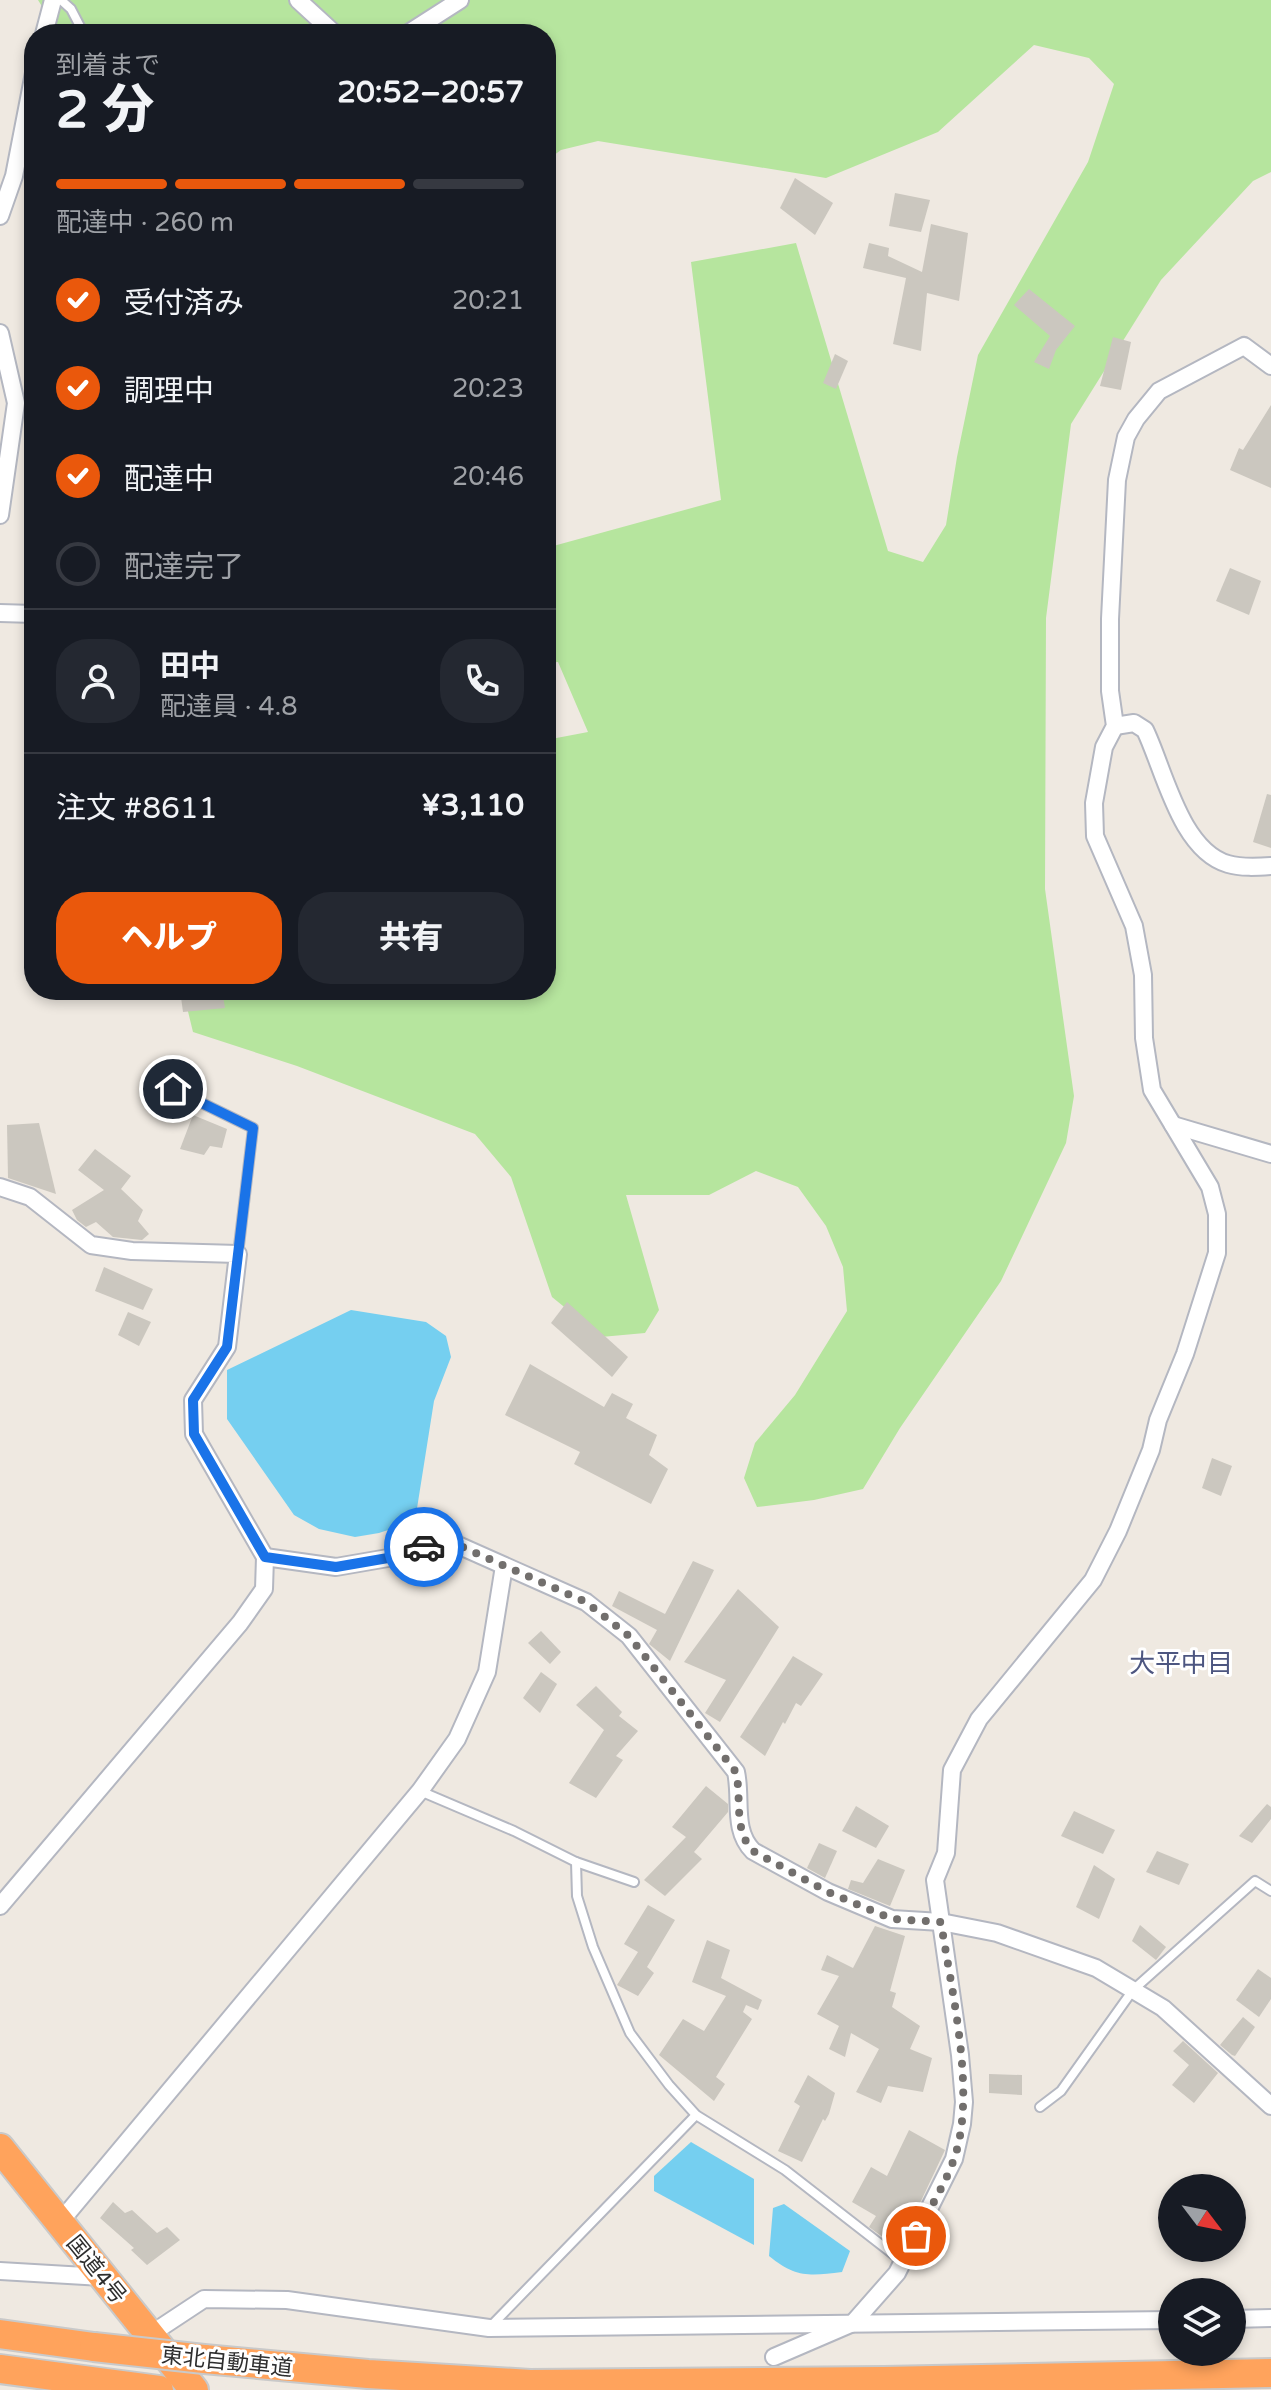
<!DOCTYPE html>
<html lang="ja">
<meta charset="utf-8">
<style>
:root{--surface:#171b24;--page:#242831;--text:#f1f3f6;--muted:#9ea1a6;--line:#363941;--accent:#ea580c}
body{margin:0;font-family:"Varela Round","Noto Sans JP",sans-serif;background:var(--page);color:var(--text);height:100vh;display:flex;flex-direction:column;font-size:30px;white-space:nowrap}
*{box-sizing:border-box;margin:0}
p{font-size:26px;color:var(--muted)}
.icon{flex:none;width:44px;height:44px;fill:none;stroke:currentColor;stroke-width:2;stroke-linecap:round;stroke-linejoin:round}
.map{position:relative;flex:1;overflow:hidden}
.drawer{position:absolute;left:24px;top:24px;width:532px;height:976px;display:flex;flex-direction:column;background:var(--surface);border-radius:32px;box-shadow:0 4px 12px #0003}
.drawer>*{flex:none}
.needle{width:52px;rotate:122deg}
.buttons{position:absolute;left:1158px;top:2174px;display:grid;gap:16px}
.buttons a{display:grid;place-items:center;width:88px;height:88px;border-radius:50%;background:var(--surface);box-shadow:0 4px 12px #0003;font-size:40px}
.pin{position:absolute;display:grid;place-items:center;width:68px;height:68px;color:#fff;margin:-34px;border:4px solid #fff;border-radius:50%;box-shadow:0 2px 8px #0007}
.courier{position:absolute;display:grid;place-items:center;width:80px;height:80px;margin:-40px;border:6px solid #1a73e8;border-radius:50%;background:#fff;color:#222;box-shadow:0 2px 10px #0007}
.head em{font-style:normal;font-weight:800}
.head div{display:flex;flex-direction:column-reverse}
.head{display:flex;align-items:center;justify-content:space-between;height:136px;padding:0 32px}
h1{font-size:52px;font-weight:800;line-height:60px}
.bar{display:grid;grid-template-columns:repeat(4,1fr);gap:12px 8px;align-content:center;height:96px;padding:0 32px}
.bar i{height:10px;border-radius:6px;background:var(--line)}
.bar .on{background:var(--accent)}
.bar p{grid-column:span 4}
.line{display:flex;align-items:center;gap:20px;padding:0 32px;border-top:2px solid var(--line)}
.line div{flex:1}
.round{display:grid;place-items:center;flex:none;width:84px;height:84px;border-radius:32px;background:var(--page)}
ol{padding:0 32px;list-style:none}
li{display:flex;align-items:center;gap:24px;height:88px}
li p{margin-inline-start:auto}
li .icon{padding:8px;border-radius:50%;background:var(--accent);color:#fff;stroke-width:4}
li:last-child{color:var(--muted)}
li i{width:44px;height:44px;border:4px solid var(--line);border-radius:50%}
.action{display:flex;gap:16px;margin-top:auto;padding:16px 32px}
.action a{flex:1;height:92px;border-radius:32px;background:var(--accent);color:#fff;font-size:32px;font-weight:800;line-height:92px;text-align:center}
.action a+a{background:var(--page);color:var(--text)}
.map>svg:first-child{display:block}
.green{fill:#b6e59e}
.water{fill:#75cff0}
.building{fill:#cbc7bf}
.lines{fill:none;stroke-linecap:round;stroke-linejoin:round}
.lane-casing{stroke:#b4b7c1;stroke-width:12}
.street-casing{stroke:#b4b7c1;stroke-width:20}
.highway-casing{stroke:#c9c9c9;stroke-width:32}
.lane{stroke:#fff;stroke-width:8}
.street{stroke:#fff;stroke-width:16}
.highway{stroke:#ffa35c;stroke-width:28}
.highway-bridge-casing{stroke:#c9c9c9;stroke-width:32;stroke-linecap:butt}
.highway-bridge{stroke:#ffa35c;stroke-width:28}
.done{stroke:#726f6d;stroke-width:8;stroke-dasharray:0 14.4}
.route{stroke:#1a73e8;stroke-width:10}
.labels{text-anchor:middle;stroke-width:6;stroke-linejoin:round;paint-order:stroke}
.street-label{font-size:22px;fill:#2e2e2e;stroke:#fff}
.quarter-label{font-size:26px;fill:#4d5680;stroke:#fff}
</style>
<div class="map">
<svg width="1271" height="2390" viewBox="0 0 1271 2390">
<rect width="100%" height="100%" fill="#efe9e1"/>
<path class="green" d="M38,0H1271V172L1253,181L1161,280L1071,424L1046,618L1045,889L1074,1096L1066,1143L1001,1281L900,1428L863,1489L814,1500L757,1507L744,1478L755,1443L795,1395L847,1311L843,1267L826,1226L798,1187L756,1171L709,1195H626L659,1310L645,1333L601,1337L552,1297L511,1177L475,1134L297,1066L193,1032L184,995L191,990H546V740L588,732L558,662L546,663V548L721,500L691,262L796,243L888,551L923,562L946,525L957,457L978,355L1088,162L1114,84L1089,58L1034,45L938,132L826,178L598,141L561,150L546,161V34H59Z"/>
<g class="water">
<path d="M351,1310L426,1322L446,1336L451,1357L434,1401L415,1521L379,1533L355,1537L319,1529L294,1515L227,1419V1370Z"/>
<path d="M691,2142L754,2179V2245L654,2191V2176Z"/>
<path d="M784,2204L850,2251L842,2272C810,2276 796,2278 769,2256L773,2208Z"/>
</g>
<g class="building">
<path d="M795,178L833,203L815,235L780,208Z"/>
<path d="M895,193L930,200L921,232L889,226Z"/>
<path d="M931,224L968,233L959,301L927,293L921,351L893,344L906,278L863,268L869,243L889,248L888,256L922,272Z"/>
<path d="M1029,289L1075,326L1056,350L1049,369L1034,362L1050,336L1014,305Z"/>
<path d="M1113,337L1131,342L1121,390L1100,386Z"/>
<path d="M835,354L848,361L836,389L823,383Z"/>
<path d="M1271,405V488L1230,470L1239,448L1243,450Z"/>
<path d="M1230,568L1261,581L1249,615L1216,601Z"/>
<path d="M1267,794L1271,795V848L1253,842Z"/>
<path d="M180,990H222L225,1008L183,1012Z"/>
<path d="M193,1115L227,1129L222,1148L210,1146L204,1155L180,1149Z"/>
<path d="M39,1123L56,1194L8,1178L7,1125Z"/>
<path d="M95,1149L131,1176L121,1189L143,1210L138,1221L149,1234L142,1240L113,1237L96,1222L86,1227L77,1220L72,1210L104,1190L78,1170Z"/>
<path d="M104,1267L153,1289L143,1310L95,1291Z"/>
<path d="M567,1302L628,1357L612,1377L551,1323Z"/>
<path d="M128,1312L151,1322L139,1346L118,1335Z"/>
<path d="M530,1364L604,1407L612,1393L633,1404L626,1418L657,1435L649,1455L668,1469L651,1504L574,1464L580,1452L505,1415Z"/>
<path d="M1212,1458L1232,1466L1221,1496L1202,1488Z"/>
<path d="M693,1561L714,1570L670,1661L649,1644L657,1630L612,1606L619,1591L665,1614Z"/>
<path d="M738,1589L779,1627L720,1722L705,1713L726,1680L684,1662Z"/>
<path d="M541,1631L561,1652L550,1664L528,1643Z"/>
<path d="M793,1656L823,1674L801,1706L796,1703L785,1724L783,1722L765,1756L740,1737Z"/>
<path d="M541,1672L557,1684L540,1713L523,1698Z"/>
<path d="M596,1686L622,1712L619,1716L638,1731L616,1756L623,1760L596,1798L569,1783L604,1730L576,1705Z"/>
<path d="M706,1786L728,1804V1812L694,1852L702,1859L665,1896L644,1880L686,1837L672,1827Z"/>
<path d="M1267,1804L1271,1807V1819L1252,1843L1239,1836Z"/>
<path d="M856,1806L889,1826L876,1848L842,1831Z"/>
<path d="M1074,1811L1115,1830L1103,1854L1061,1836Z"/>
<path d="M819,1843L837,1851L825,1878L807,1868Z"/>
<path d="M1157,1851L1189,1864L1179,1885L1146,1872Z"/>
<path d="M878,1859L905,1870L890,1906L848,1889L851,1880L863,1883Z"/>
<path d="M1094,1865L1115,1879L1099,1919L1076,1907Z"/>
<path d="M648,1905L675,1920L647,1967L654,1973L638,1996L617,1985L638,1952L624,1944Z"/>
<path d="M1140,1925L1166,1947L1156,1960L1132,1941Z"/>
<path d="M875,1926L905,1936L890,1991L896,1993L892,2007L920,2026L910,2049L932,2058L923,2092L888,2086L881,2103L856,2092L879,2049L851,2033L845,2057L829,2049L839,2026L817,2014L839,1976L821,1970L827,1955L853,1968Z"/>
<path d="M707,1940L730,1950L721,1978L762,2000L758,2010L746,2005L743,2012L752,2019L716,2077L725,2084L714,2101L659,2055L683,2019L704,2031L726,1996L692,1982Z"/>
<path d="M1258,1969L1271,1978V1999L1259,2017L1236,2000Z"/>
<path d="M1243,2017L1255,2027L1235,2056L1232,2055L1220,2045Z"/>
<path d="M1183,2041L1218,2073L1194,2103L1172,2085L1189,2065L1173,2051Z"/>
<path d="M989,2074L1022,2075V2095L989,2093Z"/>
<path d="M808,2075L835,2093L829,2114L825,2121L823,2119L802,2162L778,2151L800,2106L794,2102Z"/>
<path d="M909,2130L945,2150L920,2203L895,2246L869,2227L876,2216L852,2202L871,2167L887,2176Z"/>
<path d="M113,2202L125,2213L132,2210L157,2233L167,2227L180,2240L147,2265L131,2250L134,2248L100,2218Z"/>
</g>
<g class="lines">
<defs>
<g id="lane">
<path d="M61,0L71,9L84,34"/>
<path d="M173,1089L253,1128L238,1254"/>
<path d="M420,1791L514,1831L576,1862L577,1896L593,1947L630,2033L669,2085L696,2115L785,2170L902,2261"/>
<path d="M576,1862L634,1882"/>
<path d="M1040,2107L1061,2091L1133,1990L1255,1881L1271,1891"/>
<path d="M490,2327L696,2115"/>
</g>
<g id="street">
<path d="M298,0L335,34"/>
<path d="M44,34L53,0"/>
<path d="M407,34L460,0"/>
<path d="M0,216L14,176L34,73"/>
<path d="M0,333L16,403L0,515"/>
<path d="M0,613L34,614"/>
<path d="M1115,726L1134,723L1145,730C1164,769 1180,850 1228,864C1241,868 1257,867 1271,866"/>
<path d="M1173,1125L1271,1154"/>
<path d="M0,1187L30,1197L91,1245L132,1251L238,1254L227,1347L193,1400L194,1434L265,1557L264,1589L240,1623L0,1906"/>
<path d="M265,1557L336,1567L411,1554L442,1538L586,1602L629,1636L736,1772C742,1799 732,1830 753,1851L828,1892L892,1919L941,1922L997,1933L1096,1968L1163,2008L1271,2106"/>
<path d="M60,2222L420,1791L457,1739L487,1672L504,1566"/>
<path d="M0,2271L102,2277"/>
<path d="M1232,2319L1271,2318"/>
<path d="M151,2334L204,2299L287,2300L489,2328L1172,2320"/>
<path d="M774,2357L853,2323L897,2273L954,2159L962,2124L964,2102L960,2055L935,1880L946,1853L952,1770L979,1719L1093,1580L1118,1531L1151,1450L1158,1420L1185,1354L1217,1253V1214L1210,1187L1152,1090L1144,1038L1143,975L1134,926L1095,836L1094,803L1104,747L1115,726L1110,691V619L1117,480L1126,437L1136,419L1159,391L1244,346L1271,366"/>
</g>
<g id="highway">
<path d="M0,2148L194,2390"/>
<path d="M0,2334L94,2347"/>
<path d="M204,2359L368,2374L530,2384L884,2381L1271,2373"/>
<path d="M0,2369L159,2390"/>
</g>
</defs>
<use href="#lane" class="lane-casing"/>
<use href="#street" class="street-casing"/>
<use href="#highway" class="highway-casing"/>
<use href="#lane" class="lane"/>
<use href="#street" class="street"/>
<use href="#highway" class="highway"/>
<defs>
<path id="highway-bridge" d="M94,2347L204,2359"/>
</defs>
<use href="#highway-bridge" class="highway-bridge-casing"/>
<use href="#highway-bridge" class="highway-bridge"/>
</g>
<g class="lines">
<path class="done" d="M424,1547L442,1538L586,1602L629,1636L736,1772C742,1799 733,1830 753,1851L828,1892L892,1919L941,1922C951,1990 977,2094 954,2159C945,2185 928,2211 916,2236"/>
<path class="route" d="M173,1089L253,1128L227,1347L193,1400L194,1434L265,1557L336,1567L411,1554L424,1547"/>
</g>
<g class="labels">
<g class="street-label">
<text transform="translate(97 2269) rotate(51)" y="8">国道4号</text>
<text transform="translate(227 2361) rotate(6)" y="8">東北自動車道</text>
</g>
<g class="quarter-label">
<text x="1181" y="1672">大平中目</text>
</g>
</g>
</svg>
<div class="buttons">
<a><svg class="needle" viewBox="-14 -14 28 28"><path d="M0-13l5 13h-10z" fill="#e53935"/><path d="M0 13l5-13h-10z" fill="#9ea1a6"/></svg></a>
<a><svg class="icon" aria-label="layers" viewBox="0 0 24 24"><path d="M12 4l9 5-9 5-9-5zM3 14l9 5 9-5"/></svg></a>
</div>
<div class="pin" style="left:916px;top:2236px;background:#ea580c"><svg class="icon" aria-label="bag" viewBox="0 0 24 24"><path d="M5 8h14l-1 12H6zM9 8a3 3 0 0 1 6 0"/></svg></div>
<div class="pin" style="left:173px;top:1089px;background:#1f2937"><svg class="icon" aria-label="home" viewBox="0 0 24 24"><path d="M3 11l9-7 9 7M6 9v11h12V9"/></svg></div>
<div class="courier" style="left:424px;top:1547px"><svg class="icon" aria-label="car" viewBox="0 0 24 24"><path d="M5 17H2v-5l4-1 3-4h7l3 4 3 1v5h-3M9 17h6M6 11h13"/><circle cx="7" cy="17" r="2"/><circle cx="17" cy="17" r="2"/></svg></div>
<section class="drawer">
<div class="head"><div><h1>2 分</h1><p>到着まで</p></div><em>20:52–20:57</em></div>
<div class="bar"><i class="on"></i><i class="on"></i><i class="on"></i><i></i><p>配達中 · 260 m</p></div>
<ol>
<li><svg class="icon" aria-label="check" viewBox="0 0 24 24"><path d="M5 12l5 5 9-10"/></svg>受付済み<p>20:21</p></li>
<li><svg class="icon" aria-label="check" viewBox="0 0 24 24"><path d="M5 12l5 5 9-10"/></svg>調理中<p>20:23</p></li>
<li><svg class="icon" aria-label="check" viewBox="0 0 24 24"><path d="M5 12l5 5 9-10"/></svg>配達中<p>20:46</p></li>
<li><i></i>配達完了</li>
</ol>
<div class="line" style="height:144px"><a class="round"><svg class="icon" aria-label="person" viewBox="0 0 24 24"><circle cx="12" cy="8" r="4"/><path d="M4 21q1-7 8-7t8 7"/></svg></a><div><b>田中</b><p>配達員 · 4.8</p></div><a class="round"><svg class="icon" aria-label="phone" viewBox="0 0 24 24"><path d="M5 4h4l2 5-3 2q2 4 5 5l2-3 5 2v4C11 20 4 13 5 4z"/></svg></a></div>
<div class="line" style="height:104px"><div>注文 #8611</div><b>¥3,110</b></div>
<div class="action"><a>ヘルプ</a><a>共有</a></div>
</section>
</div>
